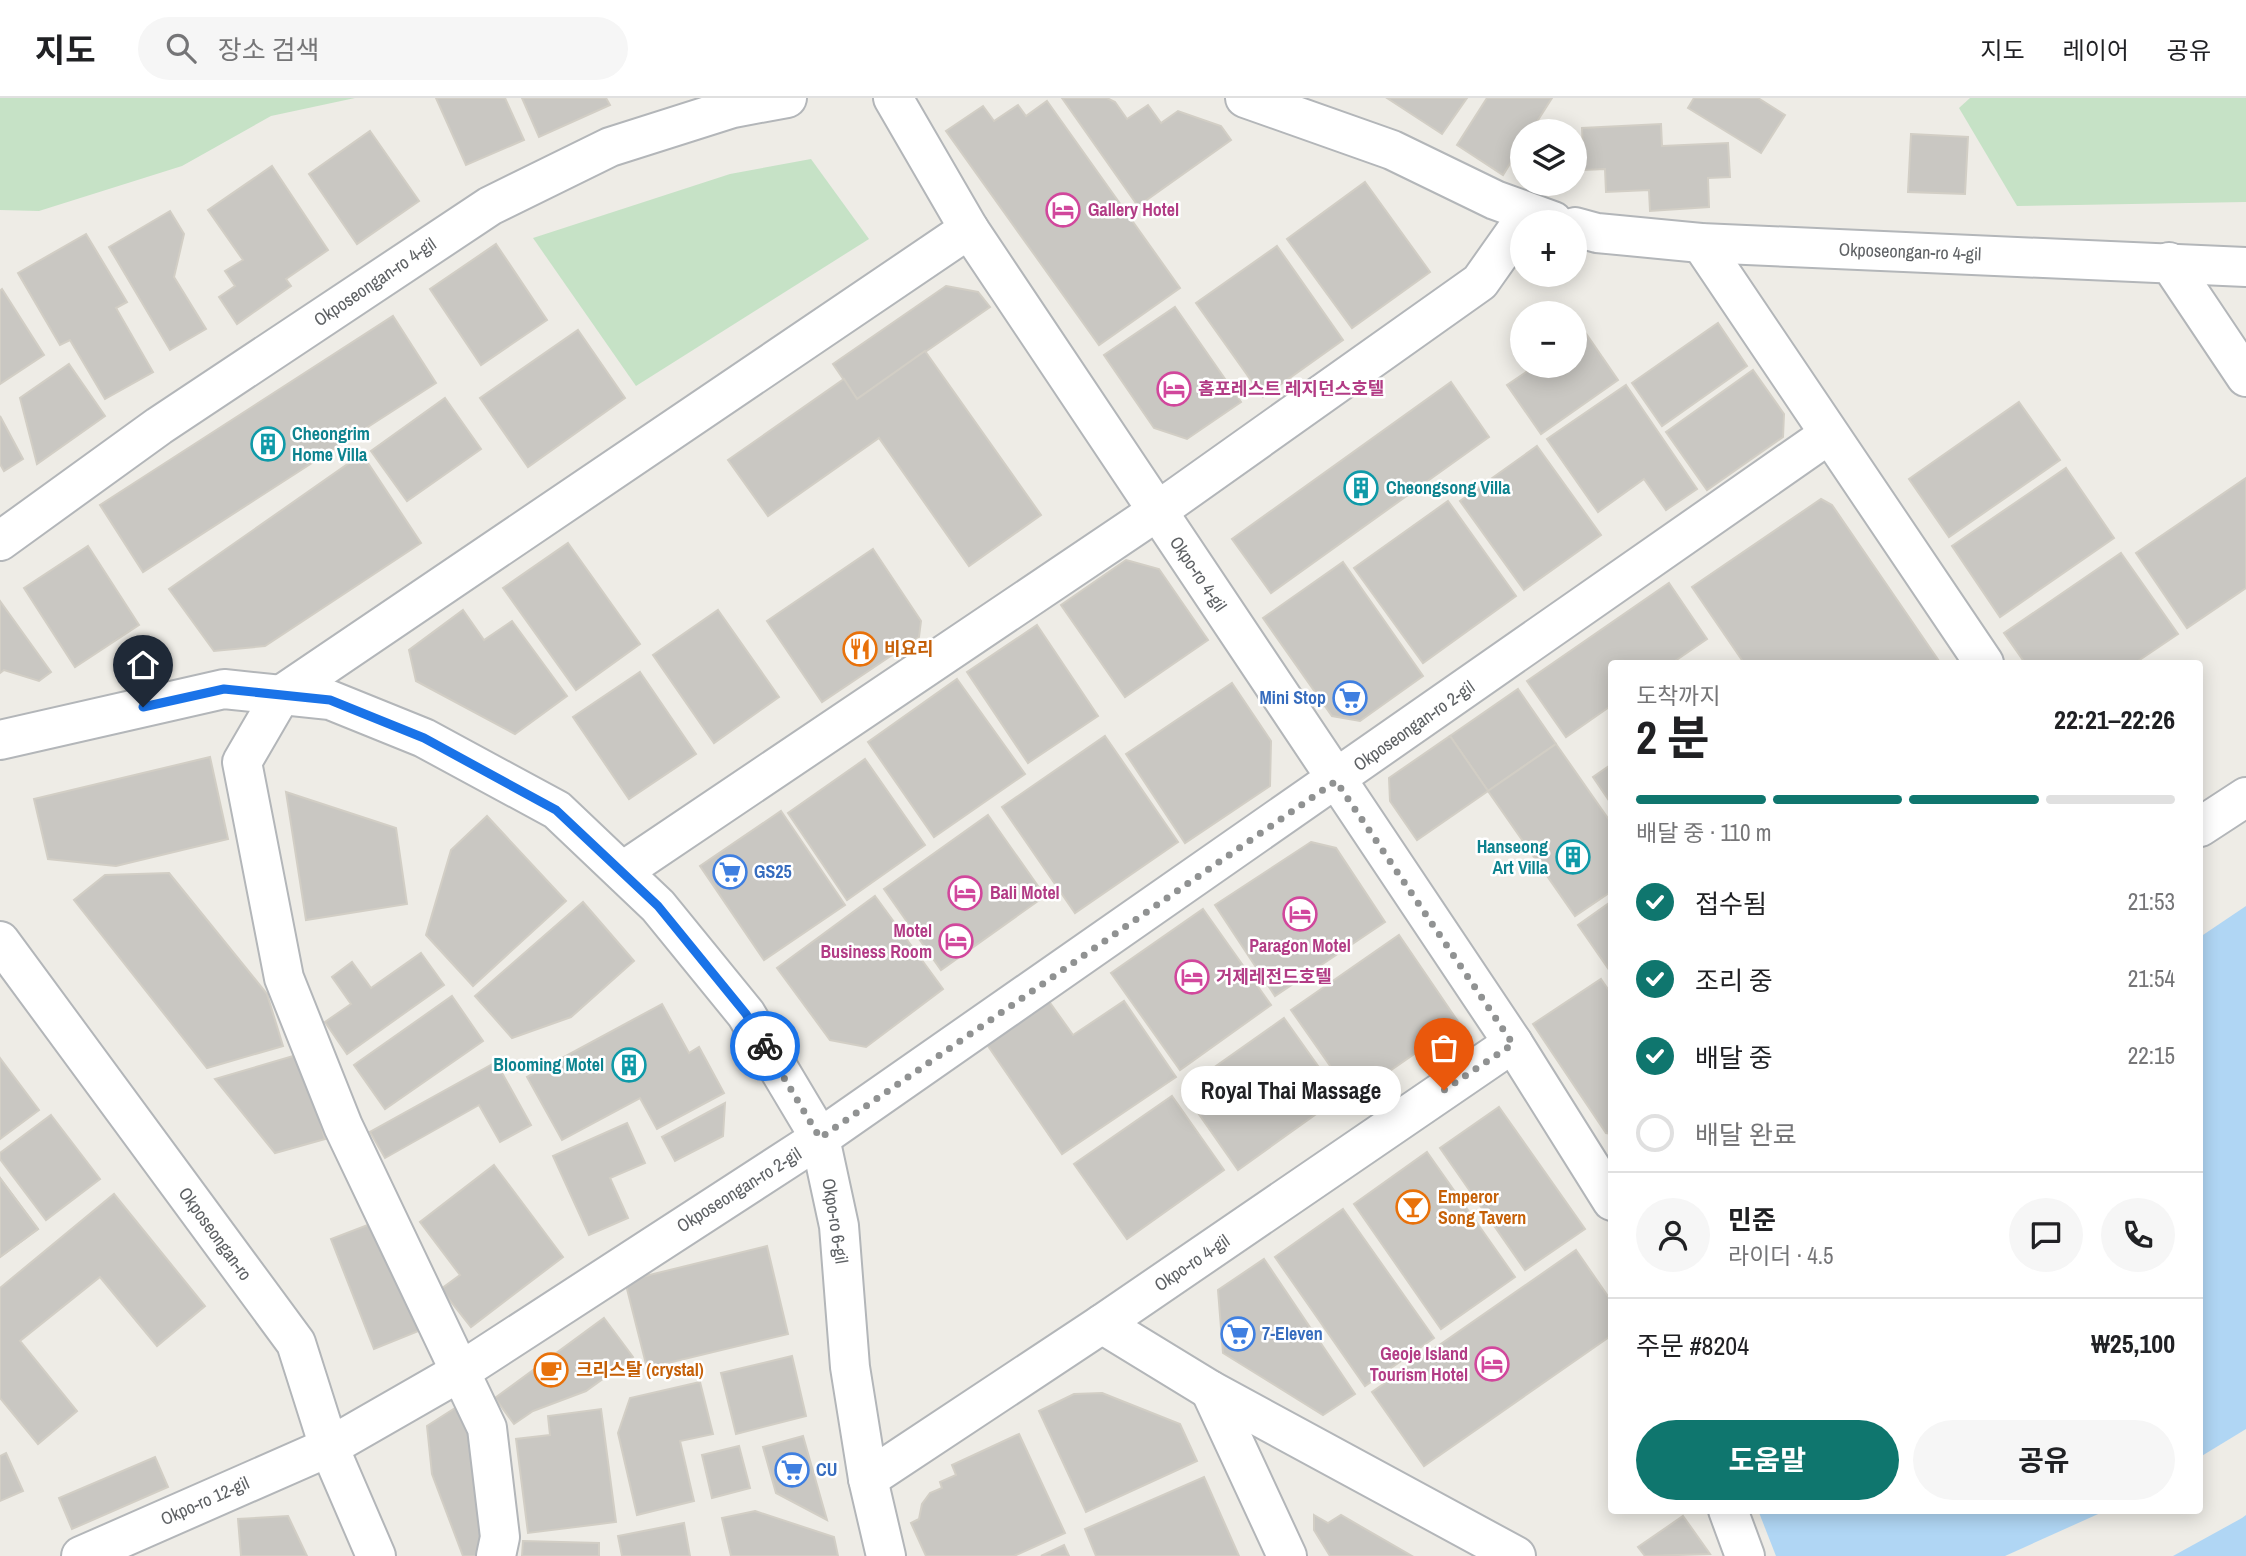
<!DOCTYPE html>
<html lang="ko">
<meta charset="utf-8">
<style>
:root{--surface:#fff;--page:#f6f6f6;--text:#202124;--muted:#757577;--line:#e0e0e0;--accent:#0f766e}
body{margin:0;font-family:"Archivo Narrow","Noto Sans KR",sans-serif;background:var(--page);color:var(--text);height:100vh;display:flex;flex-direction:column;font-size:26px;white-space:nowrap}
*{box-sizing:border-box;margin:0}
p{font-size:23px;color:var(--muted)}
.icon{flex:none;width:38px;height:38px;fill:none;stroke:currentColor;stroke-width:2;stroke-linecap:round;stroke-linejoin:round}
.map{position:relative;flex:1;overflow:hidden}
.details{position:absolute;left:1608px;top:562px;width:595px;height:854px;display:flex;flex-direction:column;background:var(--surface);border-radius:7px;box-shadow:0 4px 18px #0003}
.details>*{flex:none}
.fabs{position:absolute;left:1510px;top:21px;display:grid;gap:14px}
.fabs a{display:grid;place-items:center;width:77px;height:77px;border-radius:50%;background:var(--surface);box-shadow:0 4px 18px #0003;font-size:35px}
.pin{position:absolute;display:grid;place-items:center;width:60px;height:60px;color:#fff;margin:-72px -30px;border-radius:50% 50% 50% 0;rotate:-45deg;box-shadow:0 0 7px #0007}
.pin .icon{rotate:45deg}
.courier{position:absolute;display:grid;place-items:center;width:70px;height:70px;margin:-35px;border:5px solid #1a73e8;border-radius:50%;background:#fff;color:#222;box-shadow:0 2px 9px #0007}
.bubble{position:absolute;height:49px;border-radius:24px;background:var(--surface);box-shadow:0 4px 18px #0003;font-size:23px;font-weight:700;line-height:49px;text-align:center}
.head em{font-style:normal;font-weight:700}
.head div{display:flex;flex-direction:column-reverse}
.head{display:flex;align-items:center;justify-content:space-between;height:119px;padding:0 28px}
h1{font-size:46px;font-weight:700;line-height:52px}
.bar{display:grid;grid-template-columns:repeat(4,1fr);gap:10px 7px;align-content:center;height:84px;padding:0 28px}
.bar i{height:9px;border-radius:5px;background:var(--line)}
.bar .selected{background:var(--accent)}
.bar p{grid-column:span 4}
.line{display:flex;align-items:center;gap:18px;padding:0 28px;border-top:2px solid var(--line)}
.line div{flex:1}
.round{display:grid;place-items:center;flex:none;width:74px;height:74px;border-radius:37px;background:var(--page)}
ol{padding:0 28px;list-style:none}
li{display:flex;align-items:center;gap:21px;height:77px}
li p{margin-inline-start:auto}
li .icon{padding:7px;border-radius:50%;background:var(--accent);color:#fff;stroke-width:4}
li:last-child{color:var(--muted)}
li i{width:38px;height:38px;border:4px solid var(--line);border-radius:50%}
.cta{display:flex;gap:14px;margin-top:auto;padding:14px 28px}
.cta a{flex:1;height:80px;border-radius:42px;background:var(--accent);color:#fff;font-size:28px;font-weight:700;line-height:80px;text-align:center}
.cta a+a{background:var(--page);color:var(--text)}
header{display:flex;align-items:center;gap:42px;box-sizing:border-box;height:98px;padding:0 35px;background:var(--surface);border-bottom:2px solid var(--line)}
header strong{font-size:33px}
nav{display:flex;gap:38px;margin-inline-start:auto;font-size:24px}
.search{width:490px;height:63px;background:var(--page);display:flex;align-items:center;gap:18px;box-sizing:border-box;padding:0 24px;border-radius:38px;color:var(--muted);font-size:26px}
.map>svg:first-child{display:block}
.green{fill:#c6e2c6}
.water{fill:#b0d6f4}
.building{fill:#c9c7c2;stroke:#d2cec5;stroke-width:2}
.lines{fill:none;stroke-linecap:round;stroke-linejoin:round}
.minor-casing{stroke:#b3b6b9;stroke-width:42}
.minor{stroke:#fff;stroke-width:38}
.done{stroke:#909292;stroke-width:7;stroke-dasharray:0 12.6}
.route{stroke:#1a73e8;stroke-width:9}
.labels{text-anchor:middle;stroke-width:5;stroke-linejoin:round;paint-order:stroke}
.hotel-label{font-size:18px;font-weight:bold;fill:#b23c85;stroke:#fff;text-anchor:start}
.street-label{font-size:18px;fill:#5e6164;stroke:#fff}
.culture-label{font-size:18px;font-weight:bold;fill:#0d838f;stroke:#fff;text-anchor:start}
.food-label{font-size:18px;font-weight:bold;fill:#c56008;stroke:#fff;text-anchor:start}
.shop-label{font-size:18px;font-weight:bold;fill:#366cbe;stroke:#fff;text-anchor:start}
</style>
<header>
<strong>지도</strong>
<div class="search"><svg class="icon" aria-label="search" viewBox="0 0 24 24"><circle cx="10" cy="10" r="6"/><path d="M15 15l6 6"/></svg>장소 검색</div>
<nav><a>지도</a><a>레이어</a><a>공유</a></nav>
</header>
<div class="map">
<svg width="2246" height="1458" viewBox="0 0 2246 1458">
<rect width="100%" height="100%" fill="#eeece6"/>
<g class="green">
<path d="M0,0H355L271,18L182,68L39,113L0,112Z"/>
<path d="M1970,0H2246V104L2017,108L1959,10Z"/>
<path d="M811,61L869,141L636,288L533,140L730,76Z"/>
</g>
<g class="water">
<path d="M2246,808V1331L2200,1359V839Z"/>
<path d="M1758,1412H2107L2005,1458H1776Z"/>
<path d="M2246,1417V1458H2173L2242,1420Z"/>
</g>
<g class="building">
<path d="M436,0H505L524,42L466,67Z"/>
<path d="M522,0H606L610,7L539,39Z"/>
<path d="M1062,0H1107L1115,4L1127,21L1148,7L1161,25L1178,13L1221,28L1231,42L1138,108Z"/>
<path d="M1387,0H1467L1442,36Z"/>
<path d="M1487,0H1552L1531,33H1522V46L1503,77L1457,47Z"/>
<path d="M1694,0H1758L1785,17L1761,55L1688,10Z"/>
<path d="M1047,3L1180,190L1099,247L946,33L983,8L994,23L1018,7L1026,18Z"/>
<path d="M1661,26L1662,48L1728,45L1730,79L1708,80L1709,109L1650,113L1649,92L1606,94L1605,71L1584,72L1582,30Z"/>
<path d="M370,33L419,103L357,146L309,76Z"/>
<path d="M1911,36L1968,39L1965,96L1908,94Z"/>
<path d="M272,68L328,152L286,181L291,188L237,226L219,199L235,188L225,173L243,162L208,112Z"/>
<path d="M1365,84L1430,174L1352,230L1287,141Z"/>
<path d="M170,113L184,136L174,179L206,231L170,252L109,149Z"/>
<path d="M86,136L127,204L116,210L153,274L105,301L70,242L60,247L18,175Z"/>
<path d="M496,146L547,222L481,267L430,191Z"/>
<path d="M1277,148L1343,242L1263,299L1196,205Z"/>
<path d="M946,188L978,194L990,209L857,301L833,266Z"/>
<path d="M2,191L44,257L0,286V193Z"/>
<path d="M1175,209L1241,304L1187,341L1154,330L1104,257Z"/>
<path d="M393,218L436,285L143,474L100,407Z"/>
<path d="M1718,225L1747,268L1662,328L1632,285Z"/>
<path d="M578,232L625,300L528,369L480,300Z"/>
<path d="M1585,234L1618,282L1541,336L1507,287L1535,268H1575V240Z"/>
<path d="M925,253L1041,417L969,468L879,340L768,418L728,362L844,281L857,301Z"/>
<path d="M69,266L105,318L37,366L20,300Z"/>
<path d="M1753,272L1784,316L1783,339L1707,392L1666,334Z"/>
<path d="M1451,284L1489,339L1271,495L1232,441Z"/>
<path d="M1626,287L1697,391L1666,412L1644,381L1598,414L1547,341Z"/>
<path d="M445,300L481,351L407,403L371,353Z"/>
<path d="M2019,304L2060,362L1949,439L1909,381Z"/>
<path d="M0,318L23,361L4,373L0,366Z"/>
<path d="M1537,348L1601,437L1524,492L1460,403Z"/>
<path d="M362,356L421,445L265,548L214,553L169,491Z"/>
<path d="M2066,370L2114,440L2000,519L1952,448Z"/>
<path d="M2246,380V490L2187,530L2136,455Z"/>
<path d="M1821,401L1832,407L1939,563L1744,565L1692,489Z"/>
<path d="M1448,403L1516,498L1423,565L1354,470Z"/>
<path d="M568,445L640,546L576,592L503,490Z"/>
<path d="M88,448L139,527L75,569L24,490Z"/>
<path d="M873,451L921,523L919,539L822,604L767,523Z"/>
<path d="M2121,455L2178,536L2135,565H2025L2004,535Z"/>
<path d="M1126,462L1159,471L1208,542L1125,599L1061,507Z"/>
<path d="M1343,464L1423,578L1360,623L1332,618L1263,520Z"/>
<path d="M1669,485L1707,541L1672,565H1612V607L1566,639L1527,583Z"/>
<path d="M0,503L51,574L39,583L4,572L0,575Z"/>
<path d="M463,512L484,542L512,523L567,598L515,636L416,583L409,552Z"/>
<path d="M718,512L779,599L714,645L653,557Z"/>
<path d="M1037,527L1098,618L1028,665L967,574Z"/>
<path d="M640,574L696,656L629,701L573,619Z"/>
<path d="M957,581L1025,676L934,739L868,644Z"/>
<path d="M1232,585L1271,643L1270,688L1185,745L1126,656Z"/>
<path d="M1518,591L1556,646L1488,693L1450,638Z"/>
<path d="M1105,638L1178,744L1075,815L1002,709Z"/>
<path d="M1450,638L1488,693L1417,742L1390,703L1389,680Z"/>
<path d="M1556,646L1612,726V793L1575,818L1488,693Z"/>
<path d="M210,659L228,741L116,768L48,761L34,701Z"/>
<path d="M865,661L925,747L847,802L788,715Z"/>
<path d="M1612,666V707L1593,679Z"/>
<path d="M286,694L396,730L407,806L306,822Z"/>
<path d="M781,713L845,807L764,862L700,768Z"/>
<path d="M988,717L1045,798L941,872L884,791Z"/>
<path d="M487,718L566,803L473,888L426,837L451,752Z"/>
<path d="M1311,744L1336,750L1385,824L1275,898L1215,807Z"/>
<path d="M169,775L267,896L283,948L207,970L74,802L105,777Z"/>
<path d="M875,798L943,891L866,949L830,942L777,870Z"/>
<path d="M1612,803V876L1578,827Z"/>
<path d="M583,804L634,863L571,919L512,940L475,898Z"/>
<path d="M1203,811L1271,907L1180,972L1111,875Z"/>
<path d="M1399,837L1459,925L1352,999L1291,912Z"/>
<path d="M421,855L444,887L347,956L325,924L351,906L332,879L352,864L371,890Z"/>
<path d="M1601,881L1612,897V1036L1606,1035L1533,926Z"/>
<path d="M452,898L483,943L385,1011L354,967Z"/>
<path d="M1048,902L1073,937L1124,903L1176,979L1062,1056L986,945Z"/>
<path d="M662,906L689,955L699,949L724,995L657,1031L640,1000L562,1042L527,979Z"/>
<path d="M1284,920L1340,999L1238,1072L1182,992Z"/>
<path d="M300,956L325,1041L275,1055L215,981Z"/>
<path d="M0,960L39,1012L0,1041Z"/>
<path d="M496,964L531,1027L500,1044L479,1007L385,1060L370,1034Z"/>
<path d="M1172,998L1224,1072L1127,1141L1074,1066Z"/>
<path d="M725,1005L723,1038L675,1063L662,1039Z"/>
<path d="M1499,1009L1585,1131L1525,1172L1440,1050Z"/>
<path d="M51,1017L100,1081L46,1122L0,1061V1055Z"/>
<path d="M627,1025L645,1065L610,1080L628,1120L589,1137L553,1058Z"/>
<path d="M1427,1054L1515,1179L1441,1231L1354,1106Z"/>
<path d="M494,1067L563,1159L471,1229L441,1191L460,1177L420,1124Z"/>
<path d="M0,1080L38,1131L0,1159Z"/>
<path d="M0,1080L38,1131L0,1159Z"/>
<path d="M114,1096L205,1208L157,1248L100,1179L20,1243L77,1313L38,1346L0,1300V1190Z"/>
<path d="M1343,1111L1434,1240L1365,1288L1275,1159Z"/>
<path d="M378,1123L421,1232L374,1251L331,1141Z"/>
<path d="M767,1148L788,1236L647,1270L625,1183Z"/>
<path d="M1576,1152L1612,1204V1237L1424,1368L1372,1294Z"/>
<path d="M1264,1161L1355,1296L1323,1317L1223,1255L1218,1192Z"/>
<path d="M604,1220L633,1259L586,1293L533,1313L514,1326L495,1300Z"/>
<path d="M792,1258L806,1318L736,1336L721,1275Z"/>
<path d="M700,1284L713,1336L680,1343L694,1403L637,1417L618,1335L630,1300Z"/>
<path d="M1102,1295L1180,1326L1197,1363L1086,1414L1039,1313L1074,1296Z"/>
<path d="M455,1310L474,1337L485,1454L475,1458H463L432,1376L427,1328Z"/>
<path d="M601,1311L616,1424L528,1435L516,1341L550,1337L548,1318Z"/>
<path d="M1019,1336L1065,1435L1014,1458H926L911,1425L919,1421L922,1406L930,1395L942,1390L940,1384L956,1377L952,1367Z"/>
<path d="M803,1338L827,1422L776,1395L763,1349Z"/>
<path d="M739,1348L750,1390L712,1400L702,1357Z"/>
<path d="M6,1355L23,1393L0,1403V1358Z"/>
<path d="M155,1359L168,1389L72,1431L59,1400Z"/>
<path d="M1204,1379L1239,1458H1096L1085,1431Z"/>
<path d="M755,1413L834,1439L838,1458H731L722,1420Z"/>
<path d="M1314,1417L1328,1425L1341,1417L1412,1458H1330L1314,1432Z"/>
<path d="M288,1418L307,1458H241L238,1421Z"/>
<path d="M1683,1418L1710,1456L1645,1458L1638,1449Z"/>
<path d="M684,1425L690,1458H622L618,1438Z"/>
<path d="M523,1443L599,1445V1458H522Z"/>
<path d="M1064,1447L1069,1458H1041Z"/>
</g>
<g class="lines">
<defs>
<g id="minor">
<path d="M893,0L969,131L1513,945L1612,1103"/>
<path d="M1245,0L1392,52L1495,102L1553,123"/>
<path d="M1575,129L1597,135L1701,145L2246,169"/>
<path d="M1701,145L1984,565"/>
<path d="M2169,164L2246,279"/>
<path d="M0,443L159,328L490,108L610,49L733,10L787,0"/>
<path d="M0,642L224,591L330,602L424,640L557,712L658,808L746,916L820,1040L839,1128L850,1269L868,1381L886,1458"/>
<path d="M2200,729L2246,699"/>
<path d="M623,773L1156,414L1480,184L1528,116"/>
<path d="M0,843L296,1245L329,1349L376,1458"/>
<path d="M1102,1226L1210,1292L1516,1458"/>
<path d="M1210,1292L1287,1458"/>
<path d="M868,1381L1102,1226L1513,945"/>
<path d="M1728,1412L1745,1458"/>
<path d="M81,1458L329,1349L458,1275L820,1040L1828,337"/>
<path d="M496,1458L500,1439L487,1330L343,1028L284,880L242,664L281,597L969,131"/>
</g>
</defs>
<use href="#minor" class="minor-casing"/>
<use href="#minor" class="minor"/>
</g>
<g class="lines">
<path class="done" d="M765,948L820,1040L1336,683L1513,946L1444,992"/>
<path class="route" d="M143,609L224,591L330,602L424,640L556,712L658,808L746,916L765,948"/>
</g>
<defs>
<symbol id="hotel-ring" viewBox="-11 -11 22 22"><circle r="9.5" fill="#fff" stroke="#d1479c" stroke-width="1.5"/><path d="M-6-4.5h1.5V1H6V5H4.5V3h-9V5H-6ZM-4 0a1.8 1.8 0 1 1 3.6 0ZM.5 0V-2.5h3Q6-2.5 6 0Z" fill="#d1479c"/></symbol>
<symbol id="building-ring" viewBox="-11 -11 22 22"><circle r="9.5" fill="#fff" stroke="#0f9aa8" stroke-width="1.5"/><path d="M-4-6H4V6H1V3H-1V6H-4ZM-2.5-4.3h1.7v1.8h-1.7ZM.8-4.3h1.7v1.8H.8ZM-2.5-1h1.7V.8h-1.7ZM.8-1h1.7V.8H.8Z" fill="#0f9aa8"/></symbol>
<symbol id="restaurant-ring" viewBox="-11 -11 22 22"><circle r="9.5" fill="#fff" stroke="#e8710a" stroke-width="1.5"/><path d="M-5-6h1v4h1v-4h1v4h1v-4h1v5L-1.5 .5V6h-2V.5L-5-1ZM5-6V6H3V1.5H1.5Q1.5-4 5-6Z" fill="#e8710a"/></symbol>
<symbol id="supermarket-ring" viewBox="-11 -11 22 22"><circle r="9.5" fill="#fff" stroke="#3f7fe0" stroke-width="1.5"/><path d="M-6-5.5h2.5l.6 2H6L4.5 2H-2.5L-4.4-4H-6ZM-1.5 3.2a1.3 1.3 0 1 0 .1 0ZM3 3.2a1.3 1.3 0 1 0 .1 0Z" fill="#3f7fe0"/></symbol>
<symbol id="bar-ring" viewBox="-11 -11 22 22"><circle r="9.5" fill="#fff" stroke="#e8710a" stroke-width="1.5"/><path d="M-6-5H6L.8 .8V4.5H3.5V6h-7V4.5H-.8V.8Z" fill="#e8710a"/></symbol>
<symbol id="cafe-ring" viewBox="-11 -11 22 22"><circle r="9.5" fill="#fff" stroke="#e8710a" stroke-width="1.5"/><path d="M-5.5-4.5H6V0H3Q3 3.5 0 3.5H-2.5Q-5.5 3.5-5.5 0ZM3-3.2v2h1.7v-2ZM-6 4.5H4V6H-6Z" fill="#e8710a"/></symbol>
</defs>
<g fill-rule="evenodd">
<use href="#hotel-ring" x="1044" y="93" width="38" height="38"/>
<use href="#hotel-ring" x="1155" y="272" width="38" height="38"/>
<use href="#building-ring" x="249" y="327" width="38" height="38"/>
<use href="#building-ring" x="1342" y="371" width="38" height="38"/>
<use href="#restaurant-ring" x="841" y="532" width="38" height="38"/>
<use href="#supermarket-ring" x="1331" y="581" width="38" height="38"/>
<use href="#building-ring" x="1554" y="740" width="38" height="38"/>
<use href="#supermarket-ring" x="711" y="755" width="38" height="38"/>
<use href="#hotel-ring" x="946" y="776" width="38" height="38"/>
<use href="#hotel-ring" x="1281" y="797" width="38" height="38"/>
<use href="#hotel-ring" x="937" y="824" width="38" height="38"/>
<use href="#hotel-ring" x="1173" y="860" width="38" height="38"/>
<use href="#building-ring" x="610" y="948" width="38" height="38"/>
<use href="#bar-ring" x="1394" y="1090" width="38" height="38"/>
<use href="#supermarket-ring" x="1219" y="1217" width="38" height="38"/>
<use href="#hotel-ring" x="1473" y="1247" width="38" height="38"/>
<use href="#cafe-ring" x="532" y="1253" width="38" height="38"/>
<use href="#supermarket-ring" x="773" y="1353" width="38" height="38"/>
</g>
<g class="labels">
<g class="hotel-label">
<text x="1088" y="118">Gallery Hotel</text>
<text x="1198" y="297">홈포레스트 레지던스호텔</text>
<text x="990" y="801">Bali Motel</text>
<text x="932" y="839" text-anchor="end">Motel<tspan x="932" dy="21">Business Room</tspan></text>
<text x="1300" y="854" text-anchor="middle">Paragon Motel</text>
<text x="1216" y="885">거제레전드호텔</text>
<text x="1468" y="1262" text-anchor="end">Geoje Island<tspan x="1468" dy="21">Tourism Hotel</tspan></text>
</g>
<g class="street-label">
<text transform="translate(1910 154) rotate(2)" y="6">Okposeongan-ro 4-gil</text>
<text transform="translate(375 184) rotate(-34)" y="6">Okposeongan-ro 4-gil</text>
<text transform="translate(1198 476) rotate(56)" y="6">Okpo-ro 4-gil</text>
<text transform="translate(1414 628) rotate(-35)" y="6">Okposeongan-ro 2-gil</text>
<text transform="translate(739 1092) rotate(-32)" y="6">Okposeongan-ro 2-gil</text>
<text transform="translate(835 1123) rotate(81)" y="6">Okpo-ro 6-gil</text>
<text transform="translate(215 1136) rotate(54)" y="6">Okposeongan-ro</text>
<text transform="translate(1192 1165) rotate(-34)" y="6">Okpo-ro 4-gil</text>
<text transform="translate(205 1403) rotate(-24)" y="6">Okpo-ro 12-gil</text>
</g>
<g class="culture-label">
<text x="292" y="342">Cheongrim<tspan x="292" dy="21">Home Villa</tspan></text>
<text x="1386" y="396">Cheongsong Villa</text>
<text x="1548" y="755" text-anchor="end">Hanseong<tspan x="1548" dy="21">Art Villa</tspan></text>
<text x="604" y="973" text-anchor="end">Blooming Motel</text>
</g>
<g class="food-label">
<text x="884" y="557">비요리</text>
<text x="1438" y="1105">Emperor<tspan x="1438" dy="21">Song Tavern</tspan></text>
<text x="576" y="1278">크리스탈 (crystal)</text>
</g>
<g class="shop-label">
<text x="1326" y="606" text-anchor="end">Mini Stop</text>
<text x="754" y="780">GS25</text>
<text x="1262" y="1242">7-Eleven</text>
<text x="816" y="1378">CU</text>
</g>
</g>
</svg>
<div class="fabs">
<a><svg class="icon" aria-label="layers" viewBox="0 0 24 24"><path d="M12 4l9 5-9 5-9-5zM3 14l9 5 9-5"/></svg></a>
<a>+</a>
<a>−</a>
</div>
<div class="pin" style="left:1444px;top:992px;background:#ea580c"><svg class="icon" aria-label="bag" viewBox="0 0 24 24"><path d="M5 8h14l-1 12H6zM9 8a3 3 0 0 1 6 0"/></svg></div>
<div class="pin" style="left:143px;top:609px;background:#1f2937"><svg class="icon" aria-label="home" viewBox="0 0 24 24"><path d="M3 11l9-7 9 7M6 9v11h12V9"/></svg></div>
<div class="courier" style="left:765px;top:948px"><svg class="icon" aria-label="bike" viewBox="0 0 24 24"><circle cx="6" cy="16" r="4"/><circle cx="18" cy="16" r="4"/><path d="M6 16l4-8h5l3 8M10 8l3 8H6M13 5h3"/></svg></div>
<div class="bubble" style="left:1181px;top:968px;width:220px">Royal Thai Massage</div>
<section class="details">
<div class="head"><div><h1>2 분</h1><p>도착까지</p></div><em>22:21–22:26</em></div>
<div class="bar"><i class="selected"></i><i class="selected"></i><i class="selected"></i><i></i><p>배달 중 · 110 m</p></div>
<ol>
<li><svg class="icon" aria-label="check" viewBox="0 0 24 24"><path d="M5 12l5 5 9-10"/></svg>접수됨<p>21:53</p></li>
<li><svg class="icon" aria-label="check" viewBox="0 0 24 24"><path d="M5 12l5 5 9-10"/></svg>조리 중<p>21:54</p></li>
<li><svg class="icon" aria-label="check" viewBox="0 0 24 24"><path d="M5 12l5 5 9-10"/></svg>배달 중<p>22:15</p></li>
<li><i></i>배달 완료</li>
</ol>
<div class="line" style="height:126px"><a class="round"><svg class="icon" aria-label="person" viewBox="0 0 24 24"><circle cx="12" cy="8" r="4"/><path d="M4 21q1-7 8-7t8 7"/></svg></a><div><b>민준</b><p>라이더 · 4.5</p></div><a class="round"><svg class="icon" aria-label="chat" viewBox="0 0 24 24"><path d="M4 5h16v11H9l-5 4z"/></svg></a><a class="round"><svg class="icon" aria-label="phone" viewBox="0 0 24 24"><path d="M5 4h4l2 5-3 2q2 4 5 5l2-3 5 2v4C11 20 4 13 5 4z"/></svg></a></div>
<div class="line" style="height:91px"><div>주문 #8204</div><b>₩25,100</b></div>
<div class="cta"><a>도움말</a><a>공유</a></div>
</section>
</div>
